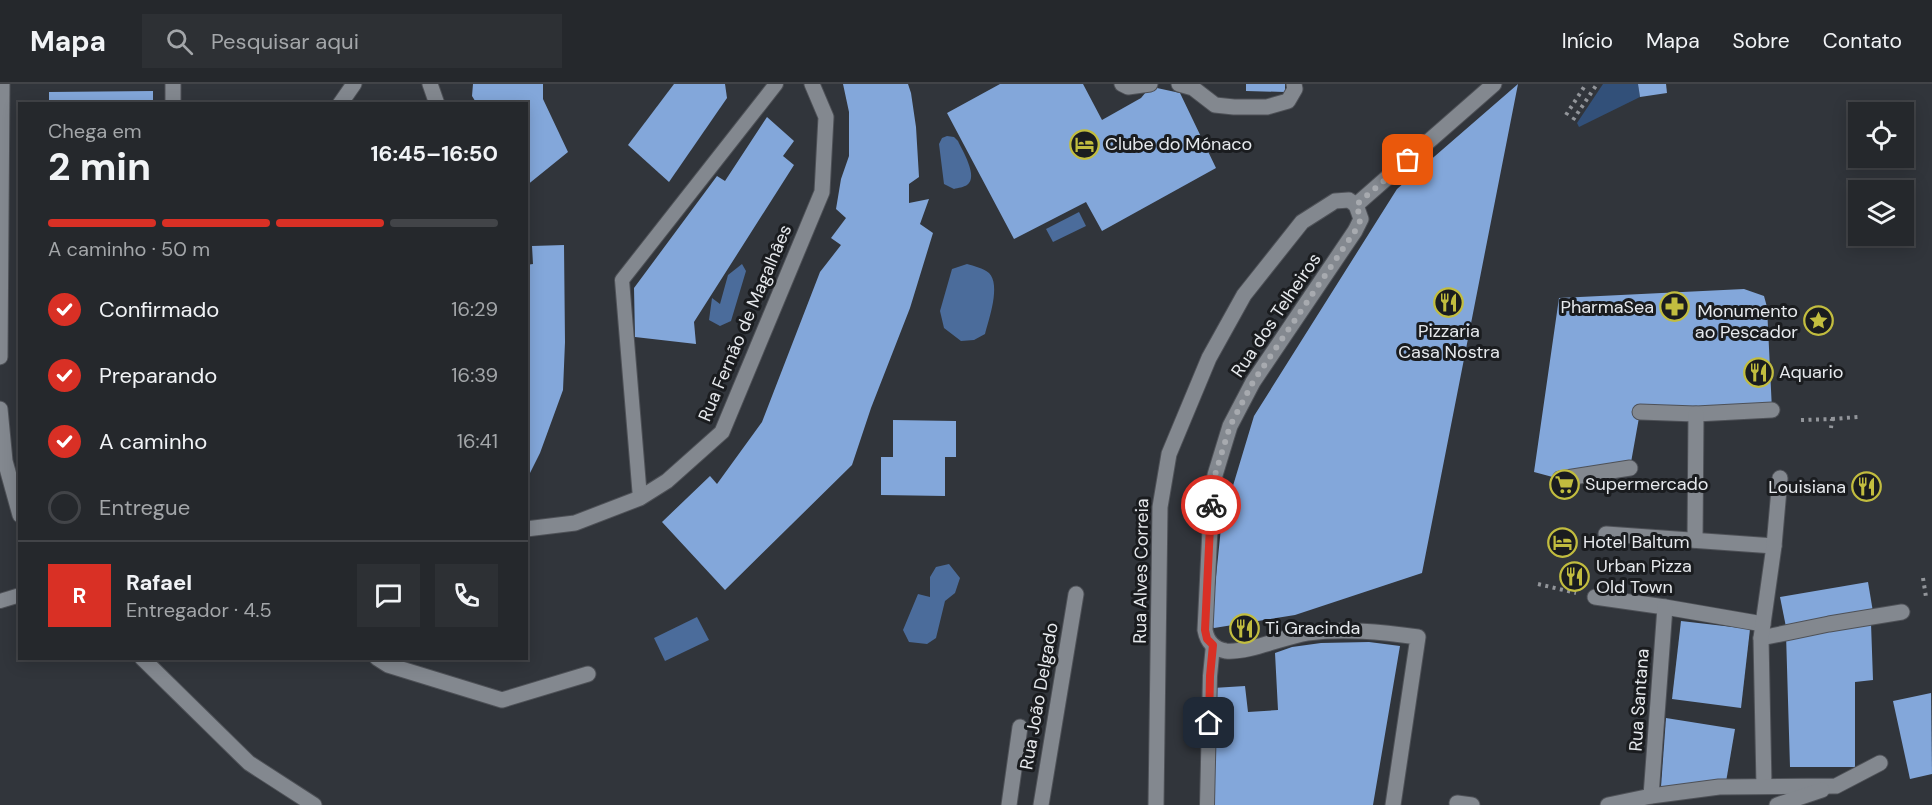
<!DOCTYPE html>
<html lang="pt">
<meta charset="utf-8">
<style>
:root{--surface:#25282c;--page:#2d3034;--text:#f1f3f6;--muted:#a3a6a9;--line:#424448;--accent:#d93025}
body{margin:0;font-family:"DM Sans",sans-serif;background:var(--page);color:var(--text);height:100vh;display:flex;flex-direction:column;font-size:22px;white-space:nowrap}
*{box-sizing:border-box;margin:0}
p{font-size:20px;color:var(--muted)}
.icon{flex:none;width:33px;height:33px;fill:none;stroke:currentColor;stroke-width:2;stroke-linecap:round;stroke-linejoin:round}
.map{position:relative;flex:1;overflow:hidden}
.panel{position:absolute;left:18px;top:18px;width:510px;height:558px;display:flex;flex-direction:column;background:var(--surface);border-radius:0px;box-shadow:0 3px 15px #0003,0 0 0 2px var(--line)}
.panel>*{flex:none}
.tools{position:absolute;left:1848px;top:18px;display:grid;gap:12px}
.tools a{display:grid;place-items:center;width:66px;height:66px;border-radius:0px;background:var(--surface);box-shadow:0 3px 15px #0003,0 0 0 2px var(--line);font-size:30px}
.pin{position:absolute;display:grid;place-items:center;width:51px;height:51px;color:#fff;margin:-26px;border-radius:12px;box-shadow:0 3px 9px #0006}
.courier{position:absolute;display:grid;place-items:center;width:60px;height:60px;margin:-30px;border:4px solid #d93025;border-radius:50%;background:#fff;color:#222;box-shadow:0 2px 8px #0007}
.summary em{font-style:normal;font-weight:700}
.summary div{display:flex;flex-direction:column-reverse}
.summary{display:flex;align-items:center;justify-content:space-between;height:102px;padding:0 30px}
h1{font-size:39px;font-weight:700;line-height:45px}
.bar{display:grid;grid-template-columns:repeat(4,1fr);gap:9px 6px;align-content:center;height:72px;padding:0 30px}
.bar i{height:8px;border-radius:4px;background:var(--line)}
.bar .active{background:var(--accent)}
.bar p{grid-column:span 4}
.line{display:flex;align-items:center;gap:15px;padding:0 30px;border-top:2px solid var(--line)}
.line div{flex:1}
.round{display:grid;place-items:center;flex:none;width:63px;height:63px;border-radius:0px;background:var(--page)}
ol{padding:0 30px;list-style:none}
li{display:flex;align-items:center;gap:18px;height:66px}
li p{margin-inline-start:auto}
li .icon{padding:6px;border-radius:50%;background:var(--accent);color:#fff;stroke-width:4}
li:last-child{color:var(--muted)}
li i{width:33px;height:33px;border:3px solid var(--line);border-radius:50%}
header{display:flex;align-items:center;gap:36px;box-sizing:border-box;height:84px;padding:0 30px;background:var(--surface);border-bottom:2px solid var(--line)}
header strong{font-size:28px}
nav{display:flex;gap:33px;margin-inline-start:auto;font-size:21px}
.search{width:420px;height:54px;background:var(--page);display:flex;align-items:center;gap:15px;box-sizing:border-box;padding:0 21px;border-radius:0px;color:var(--muted);font-size:22px}
.map>svg:first-child{display:block}
.grass{fill:#325079}
.water{fill:#4b6c9b}
.building{fill:#83a7da}
.lines{fill:none;stroke-linecap:round;stroke-linejoin:round}
.service-casing{stroke:#4e5157;stroke-width:16}
.pedestrian-casing{stroke:#4e5157;stroke-width:17}
.minor-casing{stroke:#4e5157;stroke-width:17}
.path{stroke:#92959a;stroke-width:4;stroke-dasharray:3 4.5;stroke-linecap:butt}
.service{stroke:#83888f;stroke-width:14}
.pedestrian{stroke:#83888f;stroke-width:15}
.minor{stroke:#83888f;stroke-width:15}
.done{stroke:#a7aaaf;stroke-width:6;stroke-dasharray:0 10.8}
.route{stroke:#d93025;stroke-width:8}
.labels{text-anchor:middle;stroke-width:6;stroke-linejoin:round;paint-order:stroke}
.poi-label{font-size:18px;fill:#e6e9ed;stroke:#1a1c1f;text-anchor:start}
.street-label{font-size:18px;fill:#e6e9ed;stroke:#1a1c1f}
</style>
<header>
<strong>Mapa</strong>
<div class="search"><svg class="icon" aria-label="search" viewBox="0 0 24 24"><circle cx="10" cy="10" r="6"/><path d="M15 15l6 6"/></svg>Pesquisar aqui</div>
<nav><a>Início</a><a>Mapa</a><a>Sobre</a><a>Contato</a></nav>
</header>
<div class="map">
<svg width="1932" height="721" viewBox="0 0 1932 721">
<rect width="100%" height="100%" fill="#31353b"/>
<path class="grass" d="M1603,0H1638L1640,13L1579,43L1577,39Z"/>
<g class="water">
<path d="M947,52L954,53L958,57C962,66 979,93 967,101C964,103 958,104 954,105L944,100L939,60L942,54Z"/>
<path d="M1079,128L1086,142L1053,158L1046,145Z"/>
<path d="M742,180L746,187L731,237L720,242L709,236L712,214L720,220L728,191Z"/>
<path d="M967,180C974,182 983,184 989,189C1001,201 989,235 985,250L974,256L961,257L944,244L940,227L952,185Z"/>
<path d="M949,480L960,494L955,509L945,517L936,554L927,560L909,558L903,546L918,510L930,513V493L936,483Z"/>
<path d="M697,533L709,556L665,577L654,554Z"/>
</g>
<g class="building">
<path d="M473,0H543V15L568,68L526,102V20H477L472,12Z"/>
<path d="M674,0H725L727,14L669,98L628,61Z"/>
<path d="M843,0H908L911,9L916,43L919,93L909,100V119L929,115L920,140L933,149L910,224L871,324L852,381L725,506L662,438L710,392L717,400L762,338L820,188L841,161L831,154L846,134L836,125L841,95L849,72V28Z"/>
<path d="M1000,0H1083L1102,36L1141,14L1146,8L1157,4L1180,9L1216,84L1102,147L1086,118L1014,155L947,29Z"/>
<path d="M1246,0H1285V8L1246,7Z"/>
<path d="M1518,0L1422,489L1295,531L1214,544L1211,542L1224,414L1229,415L1254,332L1397,105Z"/>
<path d="M1638,0H1666L1667,9L1640,13Z"/>
<path d="M153,7V20H49V8Z"/>
<path d="M767,33L794,57L783,72L794,81L694,238L696,260L635,253L634,204L717,92L725,97Z"/>
<path d="M564,161L565,258L563,306L540,369L526,397V181L533,180L532,162Z"/>
<path d="M1744,205L1764,212L1767,223L1772,326L1640,328L1630,384L1560,395L1534,388L1559,214Z"/>
<path d="M893,336L956,337V373H945V412L881,411V373H893Z"/>
<path d="M1868,498L1873,528L1786,543L1780,513Z"/>
<path d="M1681,537L1750,545L1741,624L1672,615Z"/>
<path d="M1871,539L1873,596L1855,598V683H1790L1786,550Z"/>
<path d="M1369,558L1400,562L1373,721H1212L1213,604L1245,602L1248,628L1278,626L1275,569L1292,563L1321,559Z"/>
<path d="M1931,609L1932,690L1910,695L1893,617Z"/>
<path d="M1666,634L1735,645L1726,698L1661,703Z"/>
</g>
<g class="lines">
<defs>
<g id="service">
<path d="M640,414L622,196L776,0"/>
<path d="M0,517L20,511"/>
<path d="M1207,721L1210,592L1213,561"/>
</g>
<g id="pedestrian">
<path d="M1640,328L1696,330L1772,326"/>
<path d="M1560,395L1630,384"/>
<path d="M1606,450L1774,462"/>
<path d="M1695,456L1696,330"/>
<path d="M1595,513L1665,523L1763,540"/>
<path d="M1761,554L1829,540L1902,528"/>
<path d="M1764,702L1761,554L1774,462L1780,394"/>
<path d="M1651,712L1665,523"/>
<path d="M1457,719L1472,721"/>
<path d="M1009,721L1020,643"/>
<path d="M1041,721L1076,510"/>
<path d="M1608,721L1651,712L1719,703L1836,702L1880,679"/>
<path d="M1777,721L1822,706"/>
</g>
<g id="minor">
<path d="M173,0V20"/>
<path d="M430,0L437,20"/>
<path d="M1122,0L1128,3L1150,0"/>
<path d="M1179,0L1193,4L1215,21L1234,23H1267L1288,17L1295,5L1294,0"/>
<path d="M340,20L354,0"/>
<path d="M1356,121L1361,135L1355,147L1253,298L1230,342L1215,391L1211,425L1205,546C1207,557 1213,565 1226,567C1248,569 1283,553 1307,549C1344,544 1382,548 1418,553L1393,721"/>
<path d="M1356,121L1494,0"/>
<path d="M0,273L2,0"/>
<path d="M0,325L5,377L20,431"/>
<path d="M526,445L575,439L640,414L667,397L722,348L822,108L826,33L812,0"/>
<path d="M142,574L249,679L314,721"/>
<path d="M377,574L388,581L502,616L588,590"/>
<path d="M1156,721L1160,423L1169,370L1209,274L1244,211L1302,138L1335,117L1349,116L1356,121"/>
</g>
</defs>
<use href="#service" class="service-casing"/>
<use href="#pedestrian" class="pedestrian-casing"/>
<use href="#minor" class="minor-casing"/>
<g class="path">
<path d="M1566,31L1586,0"/>
<path d="M1573,36L1597,0"/>
<path d="M1832,335L1858,333"/>
<path d="M1801,336L1832,335L1831,344"/>
<path d="M1923,494L1926,513"/>
<path d="M1538,500L1576,509"/>
</g>
<use href="#service" class="service"/>
<use href="#pedestrian" class="pedestrian"/>
<use href="#minor" class="minor"/>
</g>
<g class="lines">
<path class="done" d="M1211,421L1215,391L1230,342L1253,298L1355,147L1361,135L1356,121L1408,76"/>
<path class="route" d="M1209,639L1210,592L1213,561L1207,555L1205,546L1211,421"/>
</g>
<defs>
<symbol id="hotel-ring" viewBox="-11 -11 22 22"><circle r="9.5" fill="#1a1c1f" stroke="#c2bd3f" stroke-width="1.5"/><path d="M-6-4.5h1.5V1H6V5H4.5V3h-9V5H-6ZM-4 0a1.8 1.8 0 1 1 3.6 0ZM.5 0V-2.5h3Q6-2.5 6 0Z" fill="#c2bd3f"/></symbol>
<symbol id="restaurant-ring" viewBox="-11 -11 22 22"><circle r="9.5" fill="#1a1c1f" stroke="#c2bd3f" stroke-width="1.5"/><path d="M-5-6h1v4h1v-4h1v4h1v-4h1v5L-1.5 .5V6h-2V.5L-5-1ZM5-6V6H3V1.5H1.5Q1.5-4 5-6Z" fill="#c2bd3f"/></symbol>
<symbol id="pharmacy-ring" viewBox="-11 -11 22 22"><circle r="9.5" fill="#1a1c1f" stroke="#c2bd3f" stroke-width="1.5"/><path d="M-2-6h4v4h4v4h-4v4h-4v-4h-4v-4h4Z" fill="#c2bd3f"/></symbol>
<symbol id="sight-ring" viewBox="-11 -11 22 22"><circle r="9.5" fill="#1a1c1f" stroke="#c2bd3f" stroke-width="1.5"/><path d="M0-6L1.8-2.2L6-1.7L2.9 1.2L3.7 5.4L0 3.3L-3.7 5.4L-2.9 1.2L-6-1.7L-1.8-2.2Z" fill="#c2bd3f"/></symbol>
<symbol id="supermarket-ring" viewBox="-11 -11 22 22"><circle r="9.5" fill="#1a1c1f" stroke="#c2bd3f" stroke-width="1.5"/><path d="M-6-5.5h2.5l.6 2H6L4.5 2H-2.5L-4.4-4H-6ZM-1.5 3.2a1.3 1.3 0 1 0 .1 0ZM3 3.2a1.3 1.3 0 1 0 .1 0Z" fill="#c2bd3f"/></symbol>
</defs>
<g fill-rule="evenodd">
<use href="#hotel-ring" x="1068" y="44" width="33" height="33"/>
<use href="#restaurant-ring" x="1432" y="202" width="33" height="33"/>
<use href="#pharmacy-ring" x="1658" y="206" width="33" height="33"/>
<use href="#sight-ring" x="1802" y="220" width="33" height="33"/>
<use href="#restaurant-ring" x="1742" y="272" width="33" height="33"/>
<use href="#supermarket-ring" x="1548" y="384" width="33" height="33"/>
<use href="#restaurant-ring" x="1850" y="386" width="33" height="33"/>
<use href="#hotel-ring" x="1546" y="442" width="33" height="33"/>
<use href="#restaurant-ring" x="1558" y="476" width="33" height="33"/>
<use href="#restaurant-ring" x="1228" y="528" width="33" height="33"/>
</g>
<g class="labels">
<g class="poi-label">
<text x="1105" y="66">Clube do Mónaco</text>
<text x="1654" y="229" text-anchor="end">PharmaSea</text>
<text x="1798" y="233" text-anchor="end">Monumento<tspan x="1798" dy="21">ao Pescador</tspan></text>
<text x="1449" y="253" text-anchor="middle">Pizzaria<tspan x="1449" dy="21">Casa Nostra</tspan></text>
<text x="1779" y="294">Aquario</text>
<text x="1585" y="406">Supermercado</text>
<text x="1846" y="409" text-anchor="end">Louisiana</text>
<text x="1583" y="464">Hotel Baltum</text>
<text x="1596" y="488">Urban Pizza<tspan x="1596" dy="21">Old Town</tspan></text>
<text x="1265" y="550">Ti Gracinda</text>
</g>
<g class="street-label">
<text transform="translate(1276 231) rotate(-56)" y="6">Rua dos Telheiros</text>
<text transform="translate(745 239) rotate(-67)" y="6">Rua Fernão de Magalhâes</text>
<text transform="translate(1141 487) rotate(-89)" y="6">Rua Alves Correia</text>
<text transform="translate(1039 612) rotate(-80)" y="6">Rua João Delgado</text>
<text transform="translate(1639 616) rotate(-86)" y="6">Rua Santana</text>
</g>
</g>
</svg>
<div class="tools">
<a><svg class="icon" aria-label="locate" viewBox="0 0 24 24"><circle cx="12" cy="12" r="6"/><path d="M12 2v4M12 18v4M2 12h4M18 12h4"/></svg></a>
<a><svg class="icon" aria-label="layers" viewBox="0 0 24 24"><path d="M12 4l9 5-9 5-9-5zM3 14l9 5 9-5"/></svg></a>
</div>
<div class="pin" style="left:1408px;top:76px;background:#ea580c"><svg class="icon" aria-label="bag" viewBox="0 0 24 24"><path d="M5 8h14l-1 12H6zM9 8a3 3 0 0 1 6 0"/></svg></div>
<div class="pin" style="left:1209px;top:639px;background:#1f2937"><svg class="icon" aria-label="home" viewBox="0 0 24 24"><path d="M3 11l9-7 9 7M6 9v11h12V9"/></svg></div>
<div class="courier" style="left:1211px;top:421px"><svg class="icon" aria-label="bike" viewBox="0 0 24 24"><circle cx="6" cy="16" r="4"/><circle cx="18" cy="16" r="4"/><path d="M6 16l4-8h5l3 8M10 8l3 8H6M13 5h3"/></svg></div>
<section class="panel">
<div class="summary"><div><h1>2 min</h1><p>Chega em</p></div><em>16:45–16:50</em></div>
<div class="bar"><i class="active"></i><i class="active"></i><i class="active"></i><i></i><p>A caminho · 50 m</p></div>
<ol>
<li><svg class="icon" aria-label="check" viewBox="0 0 24 24"><path d="M5 12l5 5 9-10"/></svg>Confirmado<p>16:29</p></li>
<li><svg class="icon" aria-label="check" viewBox="0 0 24 24"><path d="M5 12l5 5 9-10"/></svg>Preparando<p>16:39</p></li>
<li><svg class="icon" aria-label="check" viewBox="0 0 24 24"><path d="M5 12l5 5 9-10"/></svg>A caminho<p>16:41</p></li>
<li><i></i>Entregue</li>
</ol>
<div class="line" style="height:108px"><b class="round" style="background:var(--accent);color:#fff">R</b><div><b>Rafael</b><p>Entregador · 4.5</p></div><a class="round"><svg class="icon" aria-label="chat" viewBox="0 0 24 24"><path d="M4 5h16v11H9l-5 4z"/></svg></a><a class="round"><svg class="icon" aria-label="phone" viewBox="0 0 24 24"><path d="M5 4h4l2 5-3 2q2 4 5 5l2-3 5 2v4C11 20 4 13 5 4z"/></svg></a></div>
</section>
</div>
